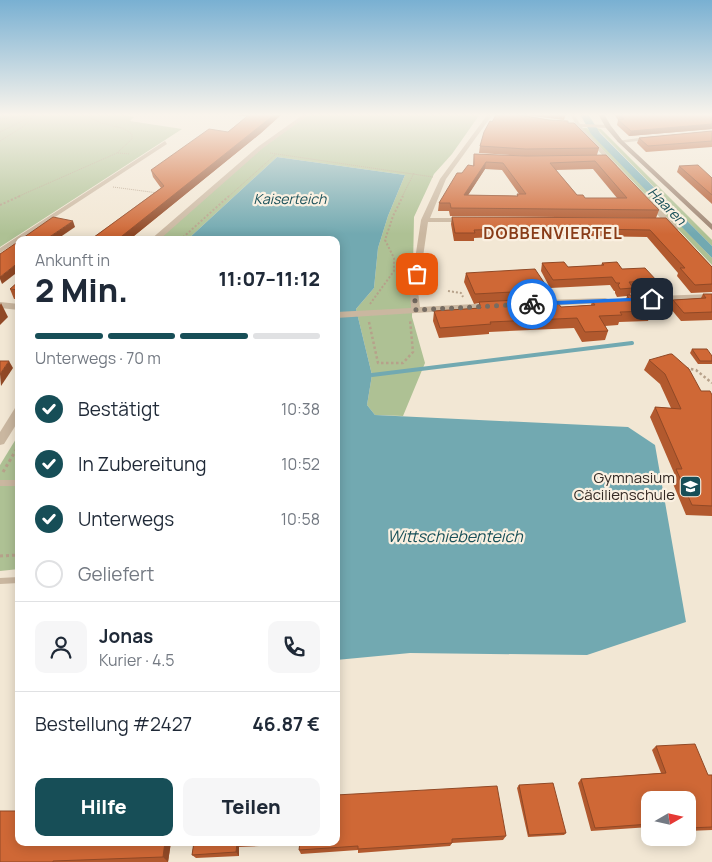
<!DOCTYPE html>
<html lang="de">
<meta charset="utf-8">
<style>
:root{--surface:#fff;--page:#f6f6f7;--text:#1f2937;--muted:#747a83;--line:#e0e1e3;--accent:#174e57}
body{margin:0;font-family:Manrope,sans-serif;background:var(--page);color:var(--text);height:100vh;display:flex;flex-direction:column;font-size:19px;white-space:nowrap}
*{box-sizing:border-box;margin:0}
p{font-size:16px;color:var(--muted)}
.icon{flex:none;width:28px;height:28px;fill:none;stroke:currentColor;stroke-width:2;stroke-linecap:round;stroke-linejoin:round}
.map{position:relative;flex:1;overflow:hidden}
.side{position:absolute;left:15px;top:236px;width:325px;height:610px;display:flex;flex-direction:column;background:var(--surface);border-radius:10px;box-shadow:0 2px 12px #0003}
.side>*{flex:none}
.needle{width:32px;rotate:81deg}
.fabs{position:absolute;left:641px;top:791px;display:grid;gap:10px}
.fabs a{display:grid;place-items:center;width:55px;height:55px;border-radius:10px;background:var(--surface);box-shadow:0 2px 12px #0003;font-size:25px}
.pin{position:absolute;display:grid;place-items:center;width:42px;height:42px;color:#fff;margin:-21px;border-radius:10px;box-shadow:0 2px 8px #0006}
.courier{position:absolute;display:grid;place-items:center;width:50px;height:50px;margin:-25px;border:4px solid #1a73e8;border-radius:50%;background:#fff;color:#222;box-shadow:0 1px 6px #0007}
.overview em{font-style:normal;font-weight:800}
.overview div{display:flex;flex-direction:column-reverse}
.overview{display:flex;align-items:center;justify-content:space-between;height:85px;padding:0 20px}
h1{font-size:32px;font-weight:800;line-height:38px}
.bar{display:grid;grid-template-columns:repeat(4,1fr);gap:8px 5px;align-content:center;height:60px;padding:0 20px}
.bar i{height:6px;border-radius:4px;background:var(--line)}
.bar .active{background:var(--accent)}
.bar p{grid-column:span 4}
.line{display:flex;align-items:center;gap:12px;padding:0 20px;border-top:1px solid var(--line)}
.line div{flex:1}
.round{display:grid;place-items:center;flex:none;width:52px;height:52px;border-radius:10px;background:var(--page)}
ol{padding:0 20px;list-style:none}
li{display:flex;align-items:center;gap:15px;height:55px}
li p{margin-inline-start:auto}
li .icon{padding:5px;border-radius:50%;background:var(--accent);color:#fff;stroke-width:4}
li:last-child{color:var(--muted)}
li i{width:28px;height:28px;border:2px solid var(--line);border-radius:50%}
.cta{display:flex;gap:10px;margin-top:auto;padding:10px 20px}
.cta a{flex:1;height:58px;border-radius:10px;background:var(--accent);color:#fff;font-size:20px;font-weight:800;line-height:58px;text-align:center}
.cta a+a{background:var(--page);color:var(--text)}
.map>svg:first-child{display:block}
.green{fill:#aec194}
.water{fill:#72a9b1}
.lines{fill:none;stroke-linecap:round;stroke-linejoin:round}
.stream{stroke:#72a9b1;stroke-width:4}
.path-far3{stroke:#b6a18a;stroke-width:1;stroke-dasharray:1 1;stroke-linecap:butt}
.path-far2{stroke:#b6a18a;stroke-width:2;stroke-dasharray:2 2;stroke-linecap:butt}
.path-far1{stroke:#b6a18a;stroke-width:2.5;stroke-dasharray:2.5 2.5;stroke-linecap:butt}
.path{stroke:#b6a18a;stroke-width:3;stroke-dasharray:3 3;stroke-linecap:butt}
.lane{stroke:#cab7a0;stroke-width:6}
.street{fill:#cab7a0;fill-rule:evenodd}
.secondary{fill:#9e8572;fill-rule:evenodd}
.wall{fill:#b2592e;fill-rule:evenodd}
.shaded-wall{fill:#914926}
.building{fill:#cf6836;stroke:#914926;fill-rule:evenodd}
.route{fill:#1a73e8}
.done{stroke:#766c62;stroke-width:5;stroke-dasharray:0 9}
.labels{text-anchor:middle;stroke-width:4.5;stroke-linejoin:round;paint-order:stroke}
.far-water-label{font-size:14px;font-style:italic;fill:#174e57;stroke:#faf0e1}
.poi-label{font-size:15px;fill:#342a24;stroke:#faf0e1;text-anchor:end}
.far-district-label{font-size:16px;font-weight:bold;letter-spacing:1px;fill:#883c18;stroke:#faf0e1}
.water-label{font-size:16px;font-style:italic;fill:#174e57;stroke:#faf0e1}
</style>
<div class="map">
<svg width="712" height="862" viewBox="0 0 712 862">
<rect width="100%" height="100%" fill="#f2e7d4"/>
<g class="green">
<path d="M0,114H123L134,117L130,121L182,129L0,247Z"/>
<path d="M307,114H480L452,154L434,174L414,217L412,317L425,363L403,416L375,415L367,405L372,375L356,309L374,288L378,248L388,216L405,175L277,157L187,240H154L270,140Z"/>
<path d="M582,128H587L712,258V265Z"/>
<path d="M596,128L601,129L712,240V246Z"/>
<path d="M19,434V569L0,571V465Z"/>
</g>
<g class="water">
<path d="M580,114H588L600,133L712,246V258L591,134Z"/>
<path d="M277,157L405,175L388,216L378,248L374,288L356,309L372,375L367,405L375,415L628,427L655,445L686,622L587,655L410,653L336,660V240H187Z"/>
</g>
<g class="lines">
<path class="stream" d="M372,375L632,343"/>
<g class="path-far3">
<path d="M0,119L43,114"/>
<path d="M0,132L28,118"/>
<path d="M0,141L24,126L35,114"/>
<path d="M118,153L130,154"/>
<path d="M270,153L433,177"/>
<path d="M113,187L158,193"/>
<path d="M17,197L117,153L132,139V134L122,128L101,123L83,114"/>
<path d="M228,197L276,154"/>
<path d="M402,197L414,173"/>
</g>
<g class="path-far2">
<path d="M0,205L20,196"/>
<path d="M180,240L229,196"/>
<path d="M448,291L461,293L463,297"/>
<path d="M370,304L394,271V258L385,240L393,216L403,196"/>
</g>
<g class="path-far1">
<path d="M369,322L378,363H403L413,352L410,320"/>
<path d="M686,368L696,370L712,383"/>
</g>
<g class="path">
<path d="M3,472L19,445"/>
<path d="M0,556L19,555"/>
</g>
<g class="lane">
<path d="M0,483H19"/>
<path d="M0,581L19,580"/>
</g>
<g class="street">
<path d="M304,114H310L263,148L159,240H150L259,146Z"/>
<path d="M488,114H493L446,179L430,218H466L470,220L466,222H428L418,292L420,307L493,303L497,306L496,308L336,318V312L411,308L410,292L421,220L440,179Z"/>
<path d="M570,114H574L580,124L610,125L608,128L582,127L617,165V167H613L577,127L570,126V124L575,123Z"/>
<path d="M606,114H613L610,116Z"/>
<path d="M653,136L655,139L620,143L617,141Z"/>
<path d="M165,141L167,144L0,253V248Z"/>
<path d="M646,200H650L678,227V231H672L646,202Z"/>
<path d="M712,294V300L629,303L625,300L629,297Z"/>
<path d="M605,298L608,299V303L544,306L540,303L544,300Z"/>
<path d="M0,302L19,304V310L0,308Z"/>
<path d="M19,407V420L4,444L0,445V432L15,408Z"/>
</g>
<path class="secondary" d="M598,114H604L611,126L622,140L712,224V230L618,142L606,128Z"/>
</g>
<g class="wall">
<path d="M219,114H282L261,133L129,240H90L161,188L153,177L151,170L228,132L247,116Z"/>
<path d="M502,114H566L564,120L516,114L568,123L599,148L597,155L525,156L479,153L480,146L492,122L502,115Z"/>
<path d="M614,114H712V129L629,136L617,125L618,120Z"/>
<path d="M712,131V147L646,152L637,143L639,138Z"/>
<path d="M474,154L526,156L606,155L659,210L656,218L450,216L449,211H438L439,203L462,173L473,166ZM485,169L502,170L519,194H517V196L468,195ZM593,169L617,198H585L577,195L556,170Z"/>
<path d="M679,166L712,178V204L677,172Z"/>
<path d="M452,217L666,218L712,267V292L691,293L677,276L678,273L647,237L532,235L474,238V241H454L451,224Z"/>
<path d="M542,263L568,267L601,266L602,263L657,281L654,289L632,290L630,295L652,311L648,321L619,322L618,325L605,326L608,331L605,340L582,342L574,328L489,332V334L439,338L433,321L434,311L478,308L479,303L474,304L464,282L466,273L549,290L546,299L561,307L591,305L592,301L626,299L627,296L617,297L615,293V291H614L610,285L550,288L541,271Z"/>
<path d="M10,289L19,290V299H14Z"/>
<path d="M703,294H712V320L681,321L670,308L673,300L701,298Z"/>
<path d="M692,349L712,356V364H698L690,353Z"/>
<path d="M649,360L701,391L712,395V516L686,515L671,479L674,473L650,417L655,407L671,408L660,384L644,370Z"/>
<path d="M656,746L708,775H712V830L688,831V800H650V827L591,831L578,783L581,779L661,773L652,750Z"/>
<path d="M519,785L566,833L564,835L528,837L517,788Z"/>
<path d="M506,836L503,840L452,843L450,846L358,853V850L301,854L299,850L300,844L239,847V856L196,858L192,855L194,842H336Z"/>
<path d="M19,842H171L168,862H0Z"/>
</g>
<g class="shaded-wall">
<path d="M275,114H282L261,133L129,240H117Z"/>
<path d="M712,124V129L629,136L631,131Z"/>
<path d="M486,162L485,169L463,203L464,195Z"/>
<path d="M73,221L75,227L56,240H45Z"/>
<path d="M19,262V271L2,284L0,279V277Z"/>
<path d="M1,303L8,317L0,325V305Z"/>
<path d="M9,361L13,368L1,386L0,374Z"/>
<path d="M165,842H171L168,862L163,857Z"/>
<path d="M237,843L239,847V856L236,852Z"/>
</g>
<g class="building">
<path d="M250,114H275L260,126L117,240H90L164,186L151,170L209,129L228,132Z"/>
<path d="M502,114H513L549,120L568,121V123H574L599,148L526,149L480,146L484,132L490,121L492,122L496,115H502Z"/>
<path d="M620,114H712V124L631,131L618,120L624,119Z"/>
<path d="M712,131V141L648,146L639,138Z"/>
<path d="M474,154L526,156L606,155L659,210L451,208L450,203H439L457,173H462L468,165L474,166ZM595,161L627,198H585L583,195H577L550,163ZM486,162L503,163L526,194H517L518,196L464,195Z"/>
<path d="M698,165L712,178V195L679,166Z"/>
<path d="M53,217L73,221L45,240H20Z"/>
<path d="M452,217L666,218L712,267V284L695,285L680,268H685L650,230L533,228L474,230L475,233H455Z"/>
<path d="M19,241V262L0,277V254Z"/>
<path d="M564,262L568,267L604,265L602,263L617,262L622,269L645,268L657,281L629,282L633,288L620,289L618,285L620,283H616L612,277L553,280L542,263Z"/>
<path d="M535,269L549,290L475,294L466,273Z"/>
<path d="M19,281V290L10,289Z"/>
<path d="M703,294H712V312L684,313L673,300L706,298Z"/>
<path d="M627,295H640L652,311L620,312L622,315L599,316L608,331L585,332L577,318L490,322L491,324L440,328L434,311L481,308L479,302L554,298L561,307L595,305L592,301L629,299Z"/>
<path d="M692,349H707L712,356V361H700Z"/>
<path d="M670,354H672L689,369L701,391H710L712,395V506L692,505L676,469H682L655,407L681,409L665,374L649,360Z"/>
<path d="M0,361H9L0,374Z"/>
<path d="M695,744L708,775H712V827L688,828V800H650V824L595,828L581,779L666,773L656,746Z"/>
<path d="M553,783L566,833L529,835L519,785Z"/>
<path d="M497,786L506,836L452,839V843L358,849V846L299,850L300,842H336V795Z"/>
<path d="M19,804V842H165L163,857L53,861V862H0V811H17Z"/>
<path d="M194,842H253L237,843L236,852L192,855Z"/>
</g>
<linearGradient id="sky" x2="0" y2="1"><stop stop-color="#79b0d2"/><stop offset="0.49" stop-color="#f9f4ec"/><stop offset="1" stop-color="#f9f4ec" stop-opacity="0"/></linearGradient>
<rect width="712" height="234" fill="url(#sky)"/>
<path class="route" d="M652,297L654,298V300L532,306L528,304L532,302Z"/>
<g class="lines">
<path class="done" d="M417,274L414,292L416,310L532,304"/>
</g>
<defs>
<symbol id="school-square" viewBox="-11 -11 22 22"><rect x="-9" y="-9" width="18" height="18" rx="4" fill="#174e57" stroke="#faf0e1"/><path d="M0-5L7-2L0 1L-7-2ZM-4 1L0 2.5L4 1V4Q0 6-4 4Z" fill="#fff"/></symbol>
</defs>
<g fill-rule="evenodd">
<use href="#school-square" x="678" y="474" width="25" height="25"/>
</g>
<g class="labels">
<g class="far-water-label">
<text x="290" y="204">Kaiserteich</text>
<text transform="translate(667 206) rotate(45)" y="5">Haaren</text>
</g>
<g class="poi-label">
<text x="675" y="483">Gymnasium<tspan x="675" dy="17">Cäcilienschule</tspan></text>
</g>
<g class="far-district-label">
<text x="553" y="239">DOBBENVIERTEL</text>
</g>
<g class="water-label">
<text x="455" y="542">Wittschiebenteich</text>
</g>
</g>
</svg>
<div class="fabs">
<a><svg class="needle" viewBox="-14 -14 28 28"><path d="M0-13l5 13h-10z" fill="#e53935"/><path d="M0 13l5-13h-10z" fill="#747a83"/></svg></a>
</div>
<div class="pin" style="left:417px;top:274px;background:#ea580c"><svg class="icon" aria-label="bag" viewBox="0 0 24 24"><path d="M5 8h14l-1 12H6zM9 8a3 3 0 0 1 6 0"/></svg></div>
<div class="pin" style="left:652px;top:299px;background:#1f2937"><svg class="icon" aria-label="home" viewBox="0 0 24 24"><path d="M3 11l9-7 9 7M6 9v11h12V9"/></svg></div>
<div class="courier" style="left:532px;top:304px"><svg class="icon" aria-label="bike" viewBox="0 0 24 24"><circle cx="6" cy="16" r="4"/><circle cx="18" cy="16" r="4"/><path d="M6 16l4-8h5l3 8M10 8l3 8H6M13 5h3"/></svg></div>
<section class="side">
<div class="overview"><div><h1>2 Min.</h1><p>Ankunft in</p></div><em>11:07–11:12</em></div>
<div class="bar"><i class="active"></i><i class="active"></i><i class="active"></i><i></i><p>Unterwegs · 70 m</p></div>
<ol>
<li><svg class="icon" aria-label="check" viewBox="0 0 24 24"><path d="M5 12l5 5 9-10"/></svg>Bestätigt<p>10:38</p></li>
<li><svg class="icon" aria-label="check" viewBox="0 0 24 24"><path d="M5 12l5 5 9-10"/></svg>In Zubereitung<p>10:52</p></li>
<li><svg class="icon" aria-label="check" viewBox="0 0 24 24"><path d="M5 12l5 5 9-10"/></svg>Unterwegs<p>10:58</p></li>
<li><i></i>Geliefert</li>
</ol>
<div class="line" style="height:90px"><a class="round"><svg class="icon" aria-label="person" viewBox="0 0 24 24"><circle cx="12" cy="8" r="4"/><path d="M4 21q1-7 8-7t8 7"/></svg></a><div><b>Jonas</b><p>Kurier · 4.5</p></div><a class="round"><svg class="icon" aria-label="phone" viewBox="0 0 24 24"><path d="M5 4h4l2 5-3 2q2 4 5 5l2-3 5 2v4C11 20 4 13 5 4z"/></svg></a></div>
<div class="line" style="height:65px"><div>Bestellung #2427</div><b>46.87 €</b></div>
<div class="cta"><a>Hilfe</a><a>Teilen</a></div>
</section>
</div>
